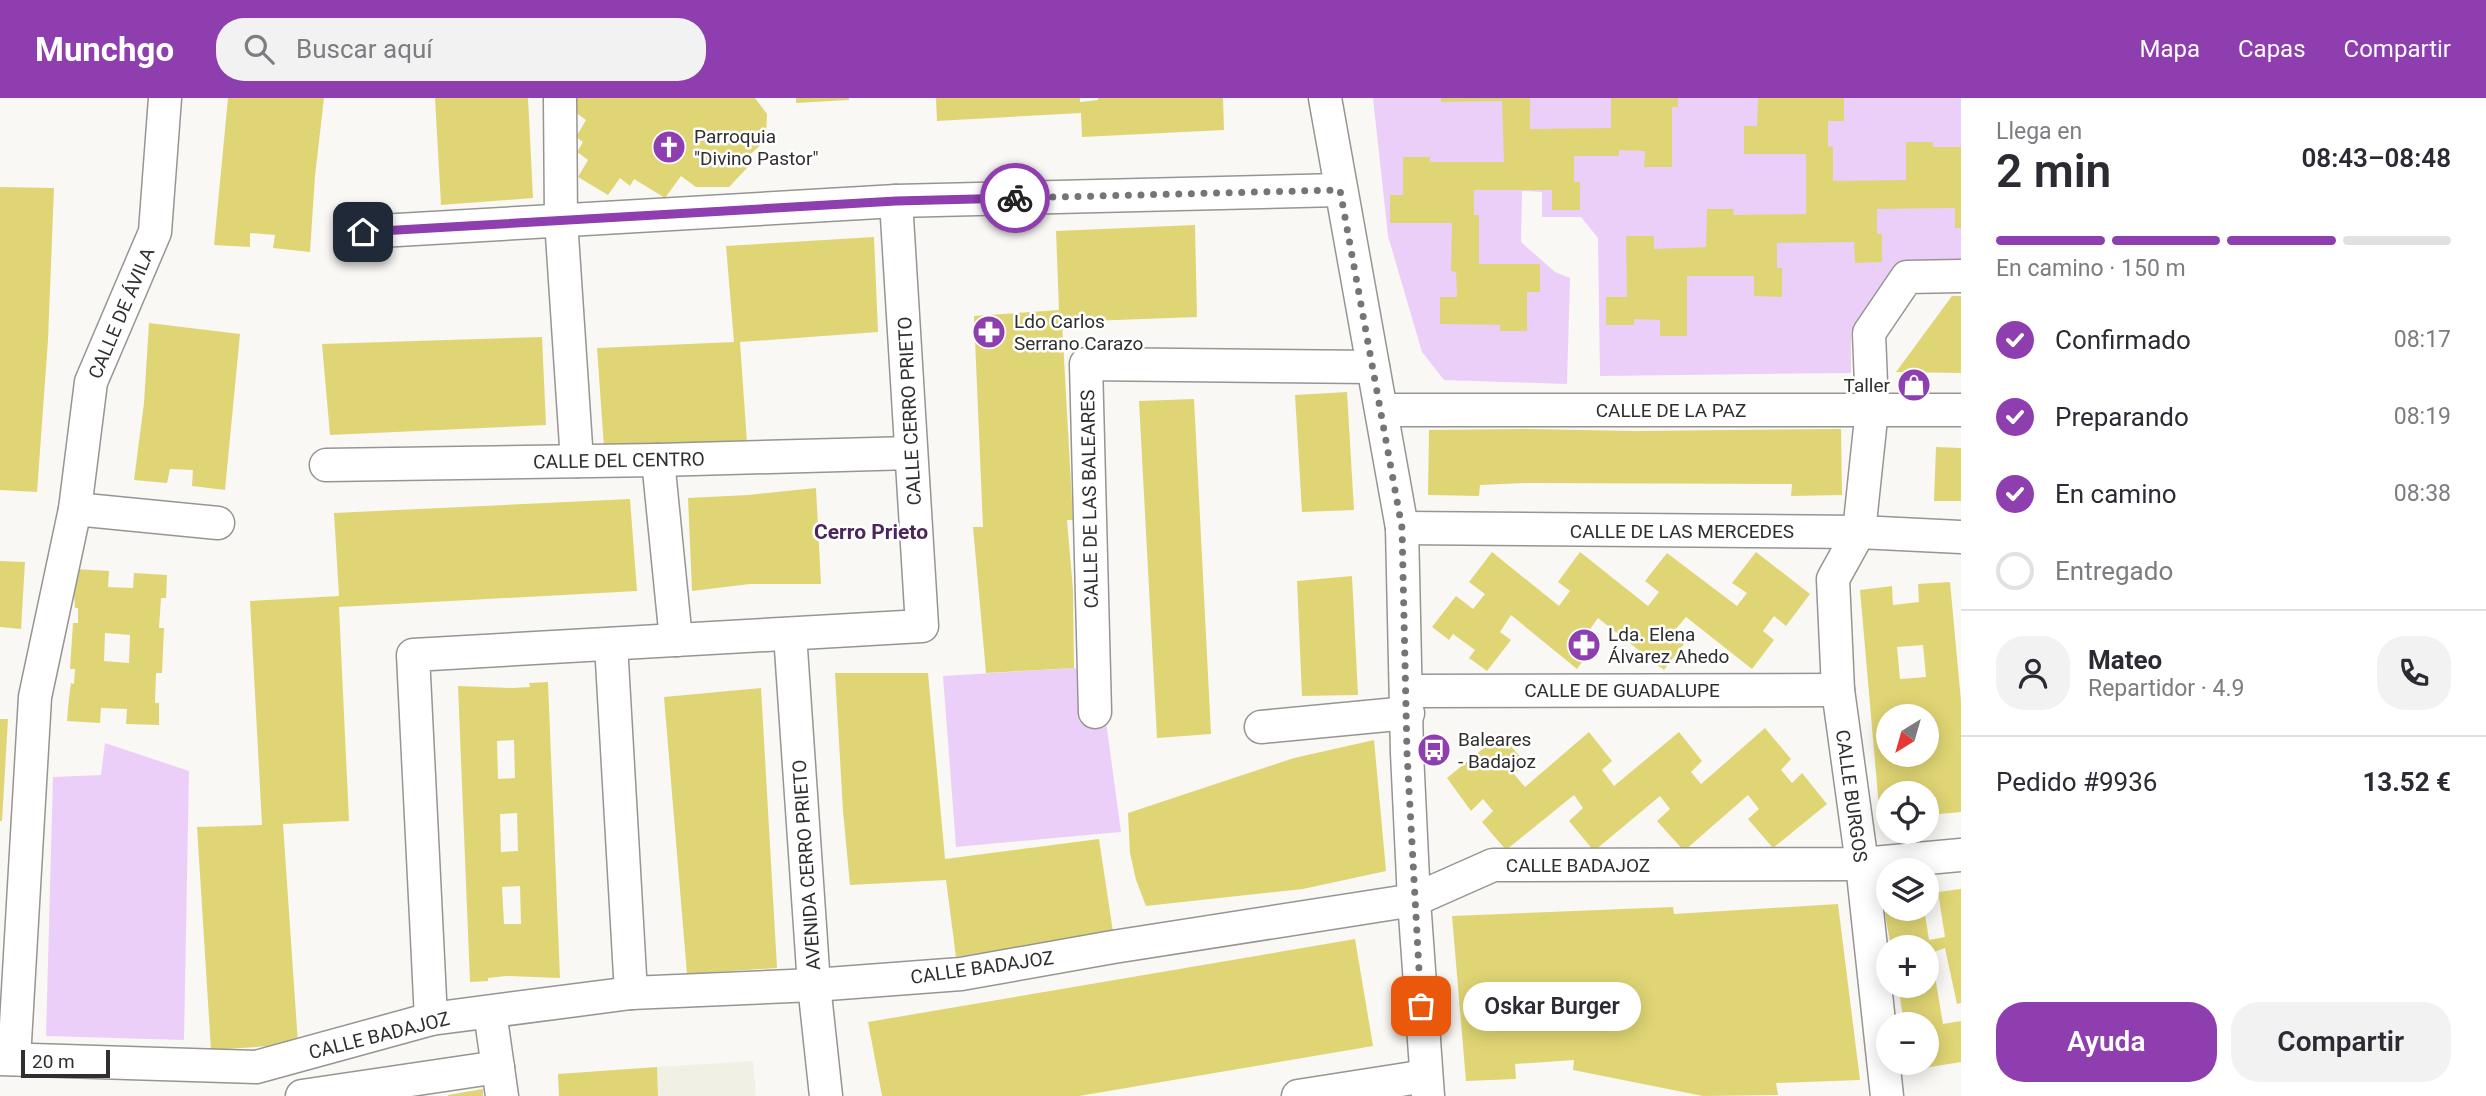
<!DOCTYPE html>
<html lang="es">
<meta charset="utf-8">
<style>
:root{--surface:#fff;--page:#f2f2f3;--text:#2b2b33;--muted:#7c7c81;--line:#e1e1e2;--accent:#8e3eae}
body{margin:0;font-family:Roboto,sans-serif;background:var(--page);color:var(--text);height:100vh;display:flex;flex-direction:column;font-size:26px;white-space:nowrap}
*{box-sizing:border-box;margin:0}
p{font-size:23px;color:var(--muted)}
.icon{flex:none;width:38px;height:38px;fill:none;stroke:currentColor;stroke-width:2;stroke-linecap:round;stroke-linejoin:round}
.map{position:relative;flex:1;overflow:hidden}
.panel{display:flex;flex-direction:column;background:var(--surface);width:525px}
.panel>*{flex:none}
.needle{width:46px;rotate:217deg}
.controls{position:absolute;left:1876px;top:606px;display:grid;gap:14px}
.controls a{display:grid;place-items:center;width:63px;height:63px;border-radius:50%;background:var(--surface);box-shadow:0 4px 18px #0003;font-size:35px}
.scale{position:absolute;left:21px;bottom:18px;width:89px;box-sizing:border-box;padding-left:7px;border:4px solid #2f2f2e;border-top:0;font-size:19px;line-height:24px;white-space:nowrap;color:#2f2f2e;-webkit-text-stroke:5px #fff;paint-order:stroke}
.pin{position:absolute;display:grid;place-items:center;width:60px;height:60px;color:#fff;margin:-30px;border-radius:14px;box-shadow:0 4px 10px #0006}
.courier{position:absolute;display:grid;place-items:center;width:70px;height:70px;margin:-35px;border:5px solid #8e3eae;border-radius:50%;background:#fff;color:#222;box-shadow:0 2px 9px #0007}
.bubble{position:absolute;height:49px;border-radius:24px;background:var(--surface);box-shadow:0 4px 18px #0003;font-size:23px;font-weight:600;line-height:49px;text-align:center}
.headline em{font-style:normal;font-weight:600}
.headline div{display:flex;flex-direction:column-reverse}
.headline{display:flex;align-items:center;justify-content:space-between;height:119px;padding:0 35px}
h1{font-size:46px;font-weight:600;line-height:52px}
.bar{display:grid;grid-template-columns:repeat(4,1fr);gap:10px 7px;align-content:center;height:84px;padding:0 35px}
.bar i{height:9px;border-radius:5px;background:var(--line)}
.bar .active{background:var(--accent)}
.bar p{grid-column:span 4}
.line{display:flex;align-items:center;gap:18px;padding:0 35px;border-top:2px solid var(--line)}
.line div{flex:1}
.round{display:grid;place-items:center;flex:none;width:74px;height:74px;border-radius:28px;background:var(--page)}
ol{padding:0 35px;list-style:none}
li{display:flex;align-items:center;gap:21px;height:77px}
li p{margin-inline-start:auto}
li .icon{padding:7px;border-radius:50%;background:var(--accent);color:#fff;stroke-width:4}
li:last-child{color:var(--muted)}
li i{width:38px;height:38px;border:4px solid var(--line);border-radius:50%}
.primary-button{display:flex;gap:14px;margin-top:auto;padding:14px 35px}
.primary-button a{flex:1;height:80px;border-radius:28px;background:var(--accent);color:#fff;font-size:28px;font-weight:600;line-height:80px;text-align:center}
.primary-button a+a{background:var(--page);color:var(--text)}
header{display:flex;align-items:center;gap:42px;box-sizing:border-box;height:98px;padding:0 35px;background:var(--accent);color:#fff}
header strong{font-size:33px}
nav{display:flex;gap:38px;margin-inline-start:auto;font-size:24px}
.search{width:490px;height:63px;background:var(--page);display:flex;align-items:center;gap:18px;box-sizing:border-box;padding:0 24px;border-radius:28px;color:var(--muted);font-size:26px}
main{display:flex;flex:1;min-height:0}
.map>svg:first-child{display:block}
.built{fill:#f1f0e5}
.green{fill:#eccff9}
.building{fill:#e0d574;fill-rule:evenodd}
.lines{fill:none;stroke-linecap:round;stroke-linejoin:round}
.minor-casing{stroke:#969592;stroke-width:35}
.minor{stroke:#fff;stroke-width:32}
.done{stroke:#767574;stroke-width:7;stroke-dasharray:0 12.6}
.route{stroke:#8e3eae;stroke-width:9}
.labels{text-anchor:middle;stroke-width:5;stroke-linejoin:round;paint-order:stroke}
.poi-label{font-size:19px;fill:#2f2f2e;stroke:#fff;text-anchor:start}
.street-label{font-size:19px;fill:#2f2f2e;stroke:#fff}
.neighbourhood-label{font-size:21px;font-weight:bold;fill:#4b255b;stroke:#fff}
</style>
<header>
<strong>Munchgo</strong>
<div class="search"><svg class="icon" aria-label="search" viewBox="0 0 24 24"><circle cx="10" cy="10" r="6"/><path d="M15 15l6 6"/></svg>Buscar aquí</div>
<nav><a>Mapa</a><a>Capas</a><a>Compartir</a></nav>
</header>
<main>
<div class="map">
<svg width="1961" height="998" viewBox="0 0 1961 998">
<rect width="100%" height="100%" fill="#f9f8f5"/>
<path class="built" d="M753,963L756,998H658L657,969Z"/>
<g class="green">
<path d="M1373,0H1961V164L1898,167L1851,233V275L1600,278L1598,140L1581,119H1542V94L1522,93L1521,144L1555,174L1570,180L1567,286L1444,282L1422,254L1388,138Z"/>
<path d="M1074,570L1100,579L1121,734L956,749L943,578Z"/>
<path d="M105,645L189,673L184,942L46,938L53,679L101,677Z"/>
</g>
<g class="building">
<path d="M228,0H324L315,78L310,154L273,150L275,137L250,135V149L214,147Z"/>
<path d="M435,0H528L533,100L441,107Z"/>
<path d="M574,0H755L767,16L766,42L741,65L748,69L729,89H696L681,78L665,100L634,81L630,88L620,80L608,97L578,79L588,62L577,54L583,44L576,39L586,22L575,14Z"/>
<path d="M796,0H849V2L796,5Z"/>
<path d="M936,0H1080V4L1098,2V0H1223L1224,32L1082,39L1081,15L937,23Z"/>
<path d="M1441,0H1530V31L1611,30V0H1678V9H1672V69H1644L1645,53L1619,52V58H1574V84H1580V112H1552V92H1474V117H1479V166H1540V194H1527V233H1500V227L1440,226V199H1457L1456,174L1451,173L1452,125H1390V97H1403V59H1430V64H1504L1502,3L1441,4Z"/>
<path d="M1758,0H1844V23H1828V48L1833,49V83L1906,82V44H1933V49H1961V130H1955V110L1877,111V136H1882V164L1855,165L1854,144L1777,145V170H1782V199L1754,198V178H1687V238H1660V222L1634,221V227H1606V199H1627L1626,138H1654V151L1706,149L1707,111H1734L1733,117L1806,116V56H1744V28H1757Z"/>
<path d="M0,89L54,90L48,242L37,394L0,392Z"/>
<path d="M1195,127L1197,219L1062,224L1073,422H1067L1073,492L1074,570L986,575L973,429H983L974,218L1059,212L1056,133Z"/>
<path d="M874,139L878,234L740,244L747,345H676L604,349L597,250L734,244L726,148Z"/>
<path d="M1952,198H1961V275L1896,274Z"/>
<path d="M149,225L240,236L225,392L192,388L193,372L170,371L167,385L134,382L144,305Z"/>
<path d="M542,239L546,327L330,337L322,246Z"/>
<path d="M1347,294L1354,412L1302,414L1295,297Z"/>
<path d="M1194,301L1211,636L1157,640L1139,303Z"/>
<path d="M1528,331L1636,333L1841,331L1842,397L1791,398L1792,386L1528,385L1480,387L1479,398L1428,397L1429,332Z"/>
<path d="M1936,349L1961,350V403H1934Z"/>
<path d="M816,390L821,486H750L692,493L688,400L748,397Z"/>
<path d="M630,401L637,493L339,509L349,723L283,726L298,946L211,952L197,729L262,727L250,503L339,498L334,415Z"/>
<path d="M1492,454L1559,508L1570,493L1558,484L1580,454L1648,508L1659,494L1645,483L1667,455L1737,508L1747,495L1732,485L1756,454L1810,496L1786,528L1774,518L1763,533L1774,542L1752,571L1686,519L1675,532L1687,542L1664,572L1598,520L1588,534L1598,542L1577,571L1511,517L1500,534L1511,542L1487,573L1469,560L1475,552L1453,536L1449,542L1432,529L1456,498L1473,511L1485,496L1469,484Z"/>
<path d="M0,463L25,464L21,531L0,529Z"/>
<path d="M75,471L109,473L108,489L133,490L134,475L167,477L166,500H161L159,530H164L162,575H156L155,605H159V627L126,626L127,611L101,610L100,625L67,623L69,600L71,585L74,586L75,571H70L73,525H78V510H75L74,496ZM105,535L130,537L129,565L104,563Z"/>
<path d="M1352,478L1358,597L1302,598L1297,483Z"/>
<path d="M1950,484L1961,603V714L1939,716L1936,699H1927V695H1888V720L1880,721L1860,492L1892,488L1893,507L1919,504L1918,486ZM1923,547L1926,579L1900,581L1897,549ZM1888,618H1927V624L1930,623L1933,654L1888,656Z"/>
<path d="M835,575H928L945,761L1099,741L1113,834L956,859L946,782L850,787L843,713Z"/>
<path d="M548,584L560,880L506,878L488,880V883L470,884L458,588L512,590L530,589L529,585ZM514,642L515,680L498,681L497,643ZM517,715L518,753L501,754L500,716ZM520,788L521,826H504L502,789Z"/>
<path d="M761,590L777,870L687,876L664,599Z"/>
<path d="M0,621H8L2,723H0Z"/>
<path d="M1765,630L1791,661L1781,672L1792,685L1802,675L1827,706L1773,750L1748,721L1759,711L1748,697L1684,753L1657,723L1670,711L1660,698L1594,753L1569,723L1583,710L1574,697L1506,752L1482,724L1493,713L1483,701L1471,713L1447,680L1501,636L1526,666L1514,676L1525,689L1589,634L1612,663L1602,672L1614,688L1679,634L1702,663L1691,674L1701,686Z"/>
<path d="M1374,642L1386,773L1303,791L1146,808L1136,782L1130,755L1128,715L1294,660Z"/>
<path d="M1961,791V905L1957,906L1945,850L1931,855L1943,926L1961,923V964L1912,972L1910,964H1927V926H1904L1898,887H1927V849H1891L1882,799L1888,798V810H1924L1929,842L1945,839L1938,794Z"/>
<path d="M1838,806L1860,982L1776,985L1778,997L1703,998L1573,972L1574,962L1515,966L1516,981L1466,983L1452,818L1673,809L1674,816Z"/>
<path d="M1355,841L1373,948L1079,998H882L868,924Z"/>
<path d="M657,969L658,998H559L558,976Z"/>
<path d="M483,991V998H448V997Z"/>
</g>
<g class="lines">
<defs>
<g id="minor">
<path d="M560,0L561,122L577,363"/>
<path d="M1325,0L1402,430L1407,655L1414,802L1428,998"/>
<path d="M363,134L896,103L1340,92"/>
<path d="M1382,312H1961"/>
<path d="M658,362L676,542"/>
<path d="M326,367L658,362L911,355"/>
<path d="M75,411L218,425"/>
<path d="M1402,430L1859,434L1961,439"/>
<path d="M790,536L814,887L826,998"/>
<path d="M611,546L631,895"/>
<path d="M1407,593L1838,592"/>
<path d="M1095,614L1086,266L1373,269"/>
<path d="M1261,629L1408,615"/>
<path d="M490,914L502,998"/>
<path d="M431,921L413,557L922,528L896,103"/>
<path d="M0,961L256,969L431,921L631,895L814,887L961,876L1113,849L1414,802L1493,767L1862,766L1961,757"/>
<path d="M14,961L35,599L75,411L91,284L155,134L165,0"/>
<path d="M302,998L498,969"/>
<path d="M1298,998L1426,978"/>
<path d="M1887,998L1862,766L1838,592L1833,481L1859,434L1872,311L1869,235L1907,179L1961,178"/>
</g>
</defs>
<use href="#minor" class="minor-casing"/>
<use href="#minor" class="minor"/>
</g>
<g class="lines">
<path class="done" d="M1015,100L1340,92L1402,430L1407,655L1421,908"/>
<path class="route" d="M363,134L896,103L1015,100"/>
</g>
<defs>
<symbol id="church-disc" viewBox="-11 -11 22 22"><circle r="9.5" fill="#8e3eae" stroke="#fff"/><path d="M-1.2-6h2.4v3.5h3.3v2.4h-3.3V6h-2.4V-.1h-3.3v-2.4h3.3Z" fill="#fff"/></symbol>
<symbol id="pharmacy-disc" viewBox="-11 -11 22 22"><circle r="9.5" fill="#8e3eae" stroke="#fff"/><path d="M-2-6h4v4h4v4h-4v4h-4v-4h-4v-4h4Z" fill="#fff"/></symbol>
<symbol id="shop-disc" viewBox="-11 -11 22 22"><circle r="9.5" fill="#8e3eae" stroke="#fff"/><path d="M-5-2.5h2.3a2.7 3.5 0 0 1 5.4 0H5L5.5 6h-11ZM-1.5-2.5h3a1.5 2.3 0 0 0-3 0Z" fill="#fff"/></symbol>
<symbol id="bus-disc" viewBox="-11 -11 22 22"><circle r="9.5" fill="#8e3eae" stroke="#fff"/><path d="M-5-6H5V4H4V6H2V4H-2V6H-4V4H-5ZM-3.5-4V0h7V-4ZM-3.5 1.2v1.5H-2V1.2ZM2 1.2v1.5H3.5V1.2Z" fill="#fff"/></symbol>
</defs>
<g fill-rule="evenodd">
<use href="#church-disc" x="650" y="30" width="38" height="38"/>
<use href="#pharmacy-disc" x="970" y="215" width="38" height="38"/>
<use href="#shop-disc" x="1895" y="268" width="38" height="38"/>
<use href="#pharmacy-disc" x="1565" y="528" width="38" height="38"/>
<use href="#bus-disc" x="1415" y="633" width="38" height="38"/>
</g>
<g class="labels">
<g class="poi-label">
<text x="694" y="45">Parroquia<tspan x="694" dy="22">"Divino Pastor"</tspan></text>
<text x="1014" y="230">Ldo Carlos<tspan x="1014" dy="22">Serrano Carazo</tspan></text>
<text x="1890" y="294" text-anchor="end">Taller</text>
<text x="1608" y="543">Lda. Elena<tspan x="1608" dy="22">Álvarez Ahedo</tspan></text>
<text x="1458" y="648">Baleares<tspan x="1458" dy="22">- Badajoz</tspan></text>
</g>
<g class="street-label">
<text transform="translate(121 215) rotate(-67)" y="7">CALLE DE ÁVILA</text>
<text x="1671" y="319">CALLE DE LA PAZ</text>
<text transform="translate(909 313) rotate(-93)" y="7">CALLE CERRO PRIETO</text>
<text transform="translate(619 362) rotate(-1)" y="7">CALLE DEL CENTRO</text>
<text transform="translate(1089 401) rotate(-91)" y="7">CALLE DE LAS BALEARES</text>
<text x="1682" y="440">CALLE DE LAS MERCEDES</text>
<text x="1622" y="599">CALLE DE GUADALUPE</text>
<text transform="translate(1852 698) rotate(82)" y="7">CALLE BURGOS</text>
<text transform="translate(806 767) rotate(-94)" y="7">AVENIDA CERRO PRIETO</text>
<text x="1578" y="774">CALLE BADAJOZ</text>
<text transform="translate(982 869) rotate(-8)" y="7">CALLE BADAJOZ</text>
<text transform="translate(379 937) rotate(-14)" y="7">CALLE BADAJOZ</text>
</g>
<g class="neighbourhood-label">
<text x="871" y="441">Cerro Prieto</text>
</g>
</g>
</svg>
<div class="controls">
<a><svg class="needle" viewBox="-14 -14 28 28"><path d="M0-13l5 13h-10z" fill="#e53935"/><path d="M0 13l5-13h-10z" fill="#7c7c81"/></svg></a>
<a><svg class="icon" aria-label="locate" viewBox="0 0 24 24"><circle cx="12" cy="12" r="6"/><path d="M12 2v4M12 18v4M2 12h4M18 12h4"/></svg></a>
<a><svg class="icon" aria-label="layers" viewBox="0 0 24 24"><path d="M12 4l9 5-9 5-9-5zM3 14l9 5 9-5"/></svg></a>
<a>+</a>
<a>−</a>
</div>
<div class="scale">20 m</div>
<div class="pin" style="left:1421px;top:908px;background:#ea580c"><svg class="icon" aria-label="bag" viewBox="0 0 24 24"><path d="M5 8h14l-1 12H6zM9 8a3 3 0 0 1 6 0"/></svg></div>
<div class="pin" style="left:363px;top:134px;background:#1f2937"><svg class="icon" aria-label="home" viewBox="0 0 24 24"><path d="M3 11l9-7 9 7M6 9v11h12V9"/></svg></div>
<div class="courier" style="left:1015px;top:100px"><svg class="icon" aria-label="bike" viewBox="0 0 24 24"><circle cx="6" cy="16" r="4"/><circle cx="18" cy="16" r="4"/><path d="M6 16l4-8h5l3 8M10 8l3 8H6M13 5h3"/></svg></div>
<div class="bubble" style="left:1463px;top:884px;width:178px">Oskar Burger</div>
</div>
<section class="panel">
<div class="headline"><div><h1>2 min</h1><p>Llega en</p></div><em>08:43–08:48</em></div>
<div class="bar"><i class="active"></i><i class="active"></i><i class="active"></i><i></i><p>En camino · 150 m</p></div>
<ol>
<li><svg class="icon" aria-label="check" viewBox="0 0 24 24"><path d="M5 12l5 5 9-10"/></svg>Confirmado<p>08:17</p></li>
<li><svg class="icon" aria-label="check" viewBox="0 0 24 24"><path d="M5 12l5 5 9-10"/></svg>Preparando<p>08:19</p></li>
<li><svg class="icon" aria-label="check" viewBox="0 0 24 24"><path d="M5 12l5 5 9-10"/></svg>En camino<p>08:38</p></li>
<li><i></i>Entregado</li>
</ol>
<div class="line" style="height:126px"><a class="round"><svg class="icon" aria-label="person" viewBox="0 0 24 24"><circle cx="12" cy="8" r="4"/><path d="M4 21q1-7 8-7t8 7"/></svg></a><div><b>Mateo</b><p>Repartidor · 4.9</p></div><a class="round"><svg class="icon" aria-label="phone" viewBox="0 0 24 24"><path d="M5 4h4l2 5-3 2q2 4 5 5l2-3 5 2v4C11 20 4 13 5 4z"/></svg></a></div>
<div class="line" style="height:91px"><div>Pedido #9936</div><b>13.52 €</b></div>
<div class="primary-button"><a>Ayuda</a><a>Compartir</a></div>
</section>
</main>
